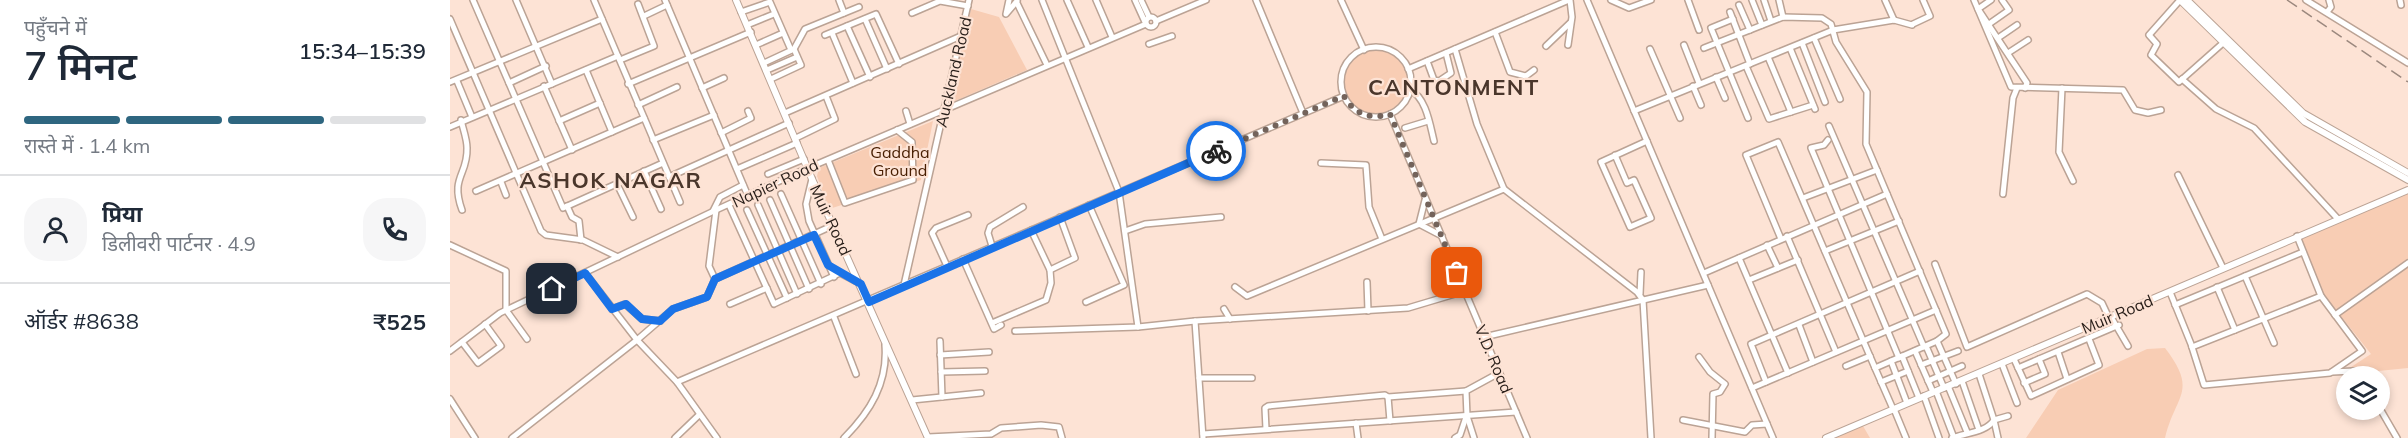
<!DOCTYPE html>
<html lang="hi">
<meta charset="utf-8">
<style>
:root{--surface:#fff;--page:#f6f6f7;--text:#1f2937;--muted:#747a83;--line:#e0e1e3;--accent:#2e6680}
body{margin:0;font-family:Mulish,"Noto Sans Devanagari",sans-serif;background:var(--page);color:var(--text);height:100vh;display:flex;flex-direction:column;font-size:22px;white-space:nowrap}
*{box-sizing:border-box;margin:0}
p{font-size:20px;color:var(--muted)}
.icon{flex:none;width:33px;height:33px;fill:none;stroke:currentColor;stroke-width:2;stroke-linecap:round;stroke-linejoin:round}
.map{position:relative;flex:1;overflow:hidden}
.sheet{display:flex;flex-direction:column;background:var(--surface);width:450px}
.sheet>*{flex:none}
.controls{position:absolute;left:1886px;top:366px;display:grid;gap:12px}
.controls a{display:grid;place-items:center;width:54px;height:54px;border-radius:50%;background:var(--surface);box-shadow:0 3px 9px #0003;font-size:30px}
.pin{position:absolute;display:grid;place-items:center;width:51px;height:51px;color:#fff;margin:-26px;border-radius:12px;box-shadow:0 3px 9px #0006}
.courier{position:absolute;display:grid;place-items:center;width:60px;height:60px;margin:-30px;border:4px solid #1a73e8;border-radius:50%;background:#fff;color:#222;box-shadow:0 2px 8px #0007}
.overview em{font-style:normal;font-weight:600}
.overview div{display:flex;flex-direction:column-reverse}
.overview{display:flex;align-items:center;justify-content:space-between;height:102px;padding:0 24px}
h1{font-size:39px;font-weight:600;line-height:45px}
.bar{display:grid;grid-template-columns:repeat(4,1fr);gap:9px 6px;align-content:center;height:72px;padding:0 24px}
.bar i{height:8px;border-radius:4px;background:var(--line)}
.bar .selected{background:var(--accent)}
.bar p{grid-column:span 4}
.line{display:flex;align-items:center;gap:15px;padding:0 24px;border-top:2px solid var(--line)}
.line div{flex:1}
.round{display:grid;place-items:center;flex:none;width:63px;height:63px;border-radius:24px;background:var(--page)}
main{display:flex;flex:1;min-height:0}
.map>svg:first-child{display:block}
.green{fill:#f8cdb4}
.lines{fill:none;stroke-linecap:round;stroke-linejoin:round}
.minor-casing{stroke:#bba395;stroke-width:8}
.major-casing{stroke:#bba395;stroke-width:8}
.minor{stroke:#fff;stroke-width:5}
.major{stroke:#fff;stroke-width:6}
.rail{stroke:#9b887e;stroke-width:1.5;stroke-dasharray:12 6;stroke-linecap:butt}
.done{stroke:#73635b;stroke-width:6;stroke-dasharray:0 10.8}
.route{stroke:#1a73e8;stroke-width:8}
.labels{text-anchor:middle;stroke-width:4.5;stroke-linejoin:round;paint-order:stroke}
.street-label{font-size:16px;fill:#281e19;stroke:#fde3d5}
.park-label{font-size:16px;fill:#471d00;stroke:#fde3d5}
.district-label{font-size:22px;font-weight:bold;letter-spacing:1.5px;fill:#4a362b;stroke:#fde3d5}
</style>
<main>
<section class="sheet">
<div class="overview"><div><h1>7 मिनट</h1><p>पहुँचने में</p></div><em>15:34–15:39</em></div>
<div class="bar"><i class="selected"></i><i class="selected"></i><i class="selected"></i><i></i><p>रास्ते में · 1.4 km</p></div>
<div class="line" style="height:108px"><a class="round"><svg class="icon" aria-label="person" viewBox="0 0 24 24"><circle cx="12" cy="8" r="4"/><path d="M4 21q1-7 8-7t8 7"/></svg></a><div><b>प्रिया</b><p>डिलीवरी पार्टनर · 4.9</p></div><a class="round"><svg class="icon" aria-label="phone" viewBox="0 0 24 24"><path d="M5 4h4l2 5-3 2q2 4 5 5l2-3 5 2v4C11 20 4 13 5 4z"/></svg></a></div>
<div class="line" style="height:78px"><div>ऑर्डर #8638</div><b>₹525</b></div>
</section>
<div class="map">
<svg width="1958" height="438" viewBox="0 0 1958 438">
<rect width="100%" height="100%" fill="#fde3d5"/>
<g class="green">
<path d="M521,9L549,17L577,70L498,104Z"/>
<circle cx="926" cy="82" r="32"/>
<path d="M483,121L471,180L379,209L367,176L369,168Z"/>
<path d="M1958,190V368L1889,375L1921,354L1871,291L1851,237Z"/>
<path d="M1715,348C1749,392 1725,395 1715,438H1576L1608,390L1697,349Z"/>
<path d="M1413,426L1420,438H1384Z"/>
</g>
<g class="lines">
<defs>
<g id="minor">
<path d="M23,0L113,208L213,163"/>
<path d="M66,0L102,84"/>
<path d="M144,0L230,202"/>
<path d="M215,0L298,196"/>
<path d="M389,0L394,13"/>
<path d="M559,0L556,14L567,1"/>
<path d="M592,0L669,192L688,327"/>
<path d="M617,0L638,47"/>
<path d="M646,0L662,37"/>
<path d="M685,0L695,22"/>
<path d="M691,0L699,17"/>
<path d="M806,0L853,113"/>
<path d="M891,0L914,50"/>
<path d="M1137,0L1323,438"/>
<path d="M1161,0L1179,8L1201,0"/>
<path d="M1238,0L1249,30"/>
<path d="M1302,0L1312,25"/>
<path d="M1314,0L1321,21"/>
<path d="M1329,0L1333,17"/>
<path d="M1435,0L1444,20"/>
<path d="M1524,0L1561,87L1673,90L1685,110L1698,113L1711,110"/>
<path d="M1541,0L1528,9L1577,83L1575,88"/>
<path d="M1730,0L1699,35L1707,44L1701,55L1729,82L1773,43"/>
<path d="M1856,0L1958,63"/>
<path d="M1950,0L1951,5"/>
<path d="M567,3L597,65"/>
<path d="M1289,5L1300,30"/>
<path d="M291,12L320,2L341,50"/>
<path d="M1280,12L1300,64"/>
<path d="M1877,12L1881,7L1879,0"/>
<path d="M462,13L490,1L518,6"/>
<path d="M194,16L217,5"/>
<circle cx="701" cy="22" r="5"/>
<path d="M0,19L91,231L96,235L133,240L168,257"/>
<path d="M415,19L437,69"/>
<path d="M1283,19L1261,28L1298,118"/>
<path d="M706,21L756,0"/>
<path d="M1463,24L1480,16L1473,0"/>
<path d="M1539,24L1559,10L1552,0"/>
<path d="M297,25L324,14"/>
<path d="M397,26L420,77"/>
<path d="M1045,32L1060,72L1076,76L1084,70"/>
<path d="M382,33L403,83"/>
<path d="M375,35L426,14L449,64"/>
<path d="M1364,38L1390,99"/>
<path d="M1548,38L1567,25"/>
<path d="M1352,43L1375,102"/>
<path d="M699,44L722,36"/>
<path d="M306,45L333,33"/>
<path d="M1118,45L1122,17L1120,0"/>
<path d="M1234,45L1249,83"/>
<path d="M1096,46L1120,23"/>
<circle cx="926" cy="82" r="35"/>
<path d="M1254,48L1333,17L1372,18L1381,24L1386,42L1417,92L1416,144L1496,334L1487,341"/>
<path d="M1340,48L1365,109"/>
<path d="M1005,49L1027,124L1054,189"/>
<path d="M1200,49L1230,118"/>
<path d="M1558,53L1578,40"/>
<path d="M1318,57L1341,112"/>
<path d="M170,60L204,46L188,4"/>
<path d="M977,61L984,80L989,81L1001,73L996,53"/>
<path d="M314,63L344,49L355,29L409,7"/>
<path d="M1296,66L1319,119L1363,105"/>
<path d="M958,69L1119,0"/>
<path d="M136,70L162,132"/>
<path d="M317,70L347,57"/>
<path d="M1266,77L1275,98"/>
<path d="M321,79L351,65L344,49"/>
<path d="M1732,79L1766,109L1804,128L1888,219"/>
<path d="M7,81L22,117"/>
<path d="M0,82L152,19"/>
<path d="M59,83L96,66"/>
<path d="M178,84L301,32"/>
<path d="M94,86L122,150"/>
<path d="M1243,86L1251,105"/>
<path d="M252,88L274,78"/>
<path d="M1612,88L1609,152L1623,181"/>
<path d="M960,90C976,97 980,125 984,141"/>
<path d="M188,105L227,87"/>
<path d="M456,111L460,124"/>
<path d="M1184,111L1383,30L1444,20L1462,25"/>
<path d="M335,113L511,36"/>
<path d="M940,114L1077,438"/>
<path d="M11,120C13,129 17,139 17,148C18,175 0,177 12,210"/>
<path d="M109,121L150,103"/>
<path d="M1379,126L1474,347"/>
<path d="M0,127L168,56"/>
<path d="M955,128L978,121"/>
<path d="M271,133L301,118L298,111"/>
<path d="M346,138L385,119L376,96"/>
<path d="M203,140L264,115"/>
<path d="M1378,140L1374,145L1361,148L1449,358"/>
<path d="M1165,155L1177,183L1184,180L1201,218L1180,227L1151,162L1197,141"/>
<path d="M378,160L395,203L463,180L462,142L447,130"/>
<path d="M871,163L916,165L919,207L932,239"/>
<path d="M287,169L347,143"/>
<path d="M194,171L211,209"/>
<path d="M318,174L354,159"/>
<path d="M1728,175L1773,268"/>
<path d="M219,177L339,123"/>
<path d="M362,179L356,204L359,221L384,277"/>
<path d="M51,182L56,195"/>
<path d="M167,184L183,217"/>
<path d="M26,191L194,118"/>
<path d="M331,194L371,284"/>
<path d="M1553,194L1563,98L1567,88"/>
<path d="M1353,198L1427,170"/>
<path d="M320,200L359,289"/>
<path d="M975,200L969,224L992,236"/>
<path d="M279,205L324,304L390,273L409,283"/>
<path d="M308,205L347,294"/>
<path d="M117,206L122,217L129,221L131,240"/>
<path d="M297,210L337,298"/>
<path d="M263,211L270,197L293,185"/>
<path d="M581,230L600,270L625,258L610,217"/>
<path d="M675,231L695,224L771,217"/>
<path d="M1337,236L1386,352"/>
<path d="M1331,239L1296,155L1328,142L1425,368"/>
<path d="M0,245L56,271V310L77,339"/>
<path d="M1317,245L1328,268"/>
<path d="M542,246L538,233L540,227L573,207"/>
<path d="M1375,251L1449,221"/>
<path d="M1289,258L1338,373"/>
<path d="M513,259L544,329L551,325"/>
<path d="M1485,264L1517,347L1637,294L1652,303L1659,318"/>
<path d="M497,266L482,233L486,228L518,215"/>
<path d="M135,273L187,340L227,382L267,438"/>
<path d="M1254,273L1437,194"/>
<path d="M1795,276L1824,343"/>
<path d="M265,279L384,225"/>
<path d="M1299,280L1348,260"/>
<path d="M917,282L918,311"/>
<path d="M454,285L519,0"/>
<path d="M785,287L797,296L1054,189L1187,292L1193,300L1201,438"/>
<path d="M1767,287L1785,330"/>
<path d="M1720,292L1741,344L1754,385L1880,373L1912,351L1871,296L1847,236"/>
<path d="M1190,294L1191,272"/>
<path d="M636,302L674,285L639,205"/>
<path d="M280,304L317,288"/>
<path d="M1725,305L1853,252"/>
<path d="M162,309L175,304L192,319L210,321"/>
<path d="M774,309L780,319"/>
<path d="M1885,315L1958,263"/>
<path d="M384,317L406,374"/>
<path d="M1661,317L1678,346"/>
<path d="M745,321L753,438"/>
<path d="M542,323L596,300L601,283L600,270"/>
<path d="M1349,325L1363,362"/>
<path d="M565,331L688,327L745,321L958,308L1015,291"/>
<path d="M1034,337L1258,285"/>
<path d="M490,341L492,397"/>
<path d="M12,342L28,363L51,346L35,324"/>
<path d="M1476,346L1494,388"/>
<path d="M1742,347L1871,296"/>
<path d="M0,351L50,313L266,210L358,168L696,24"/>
<path d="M1465,351L1483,392"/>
<path d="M1608,352L1617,379"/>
<path d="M490,355L539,352"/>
<path d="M1452,356L1469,398"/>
<path d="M1249,357L1260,372L1275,384L1270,392L1263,394L1262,438"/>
<path d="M1564,359L1581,396L1649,365L1639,339"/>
<path d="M1441,361L1457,403"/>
<path d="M1552,364L1567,403"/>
<path d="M1471,365L1508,351"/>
<path d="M1396,366L1420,356"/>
<path d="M1568,368L1669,325"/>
<path d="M491,372L535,371"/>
<path d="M1882,372L1904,371L1911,376"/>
<path d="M749,378H802"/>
<path d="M1478,381L1512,366"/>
<path d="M1512,381L1529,430"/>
<path d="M227,382L894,96"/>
<path d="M1316,382L1301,344L1470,271"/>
<path d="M1431,382L1458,371"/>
<path d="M1574,383L1595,374L1589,359"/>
<path d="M1498,386L1517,432"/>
<path d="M1302,388L1486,310"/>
<path d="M1486,391L1504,438"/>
<path d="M1474,396L1489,438"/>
<path d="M938,397L940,421"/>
<path d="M0,399L25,438"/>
<path d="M462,400L531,393"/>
<path d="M1929,407L1947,438"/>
<path d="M1443,409L1425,368L1487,341L1506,384"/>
<path d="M1444,409L1456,438"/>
<path d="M1233,420L1295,432L1302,425L1317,424"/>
<path d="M906,423L908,438"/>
<path d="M816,429L815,408L818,406L935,395L938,397L1016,391"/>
<path d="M753,434L1066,412"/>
<path d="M478,437L541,434L551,428L591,425L609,427L612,438"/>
<path d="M62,438L187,340L223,309L257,297L265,279L259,266L266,210"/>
<path d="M225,438L249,415"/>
<path d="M394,438C420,412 438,383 435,345"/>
<path d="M1005,438L1010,435L1016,417"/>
<path d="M1024,438L1017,416L1016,391L1049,373"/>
<path d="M1502,438C1515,433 1537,432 1544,420L1529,374"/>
<path d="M1548,438L1544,420L1558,416"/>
</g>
<g id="major">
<path d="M286,0L362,179L478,438"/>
<path d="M1730,0L1855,122L1958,180"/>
<path d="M1737,0L1853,113L1958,173"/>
<path d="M1376,438L1958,190"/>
</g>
</defs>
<use href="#minor" class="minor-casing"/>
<use href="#major" class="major-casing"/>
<use href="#minor" class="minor"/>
<use href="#major" class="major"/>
<path class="rail" d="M1837,0L1958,82"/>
</g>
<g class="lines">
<path class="done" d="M766,151L894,96C904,114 920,120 940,114L1007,273"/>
<path class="route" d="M102,289L135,273L162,309L176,304L192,319L210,321L223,309L257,297L265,279L364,235L378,265L411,284L419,302L766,151"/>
</g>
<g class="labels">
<g class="street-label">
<text transform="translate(503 72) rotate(-77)" y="6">Auckland Road</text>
<text transform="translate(325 183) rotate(-25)" y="6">Napier Road</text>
<text transform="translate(381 220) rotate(65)" y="6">Muir Road</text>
<text transform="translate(1667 314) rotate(-23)" y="6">Muir Road</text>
<text transform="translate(1044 359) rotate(67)" y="6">V.D. Road</text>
</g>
<g class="park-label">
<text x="450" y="158">Gaddha<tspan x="450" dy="18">Ground</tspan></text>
</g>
<g class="district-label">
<text x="1004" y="95">CANTONMENT</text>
<text x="161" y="188">ASHOK NAGAR</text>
</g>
</g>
</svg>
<div class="controls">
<a><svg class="icon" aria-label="layers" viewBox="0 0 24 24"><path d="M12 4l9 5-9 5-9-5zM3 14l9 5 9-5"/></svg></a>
</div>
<div class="pin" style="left:1007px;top:273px;background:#ea580c"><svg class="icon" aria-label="bag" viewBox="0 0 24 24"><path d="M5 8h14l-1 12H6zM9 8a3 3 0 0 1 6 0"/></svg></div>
<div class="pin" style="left:102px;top:289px;background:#1f2937"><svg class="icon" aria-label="home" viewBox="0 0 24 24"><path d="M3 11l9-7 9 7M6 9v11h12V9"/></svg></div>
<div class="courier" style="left:766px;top:151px"><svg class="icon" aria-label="bike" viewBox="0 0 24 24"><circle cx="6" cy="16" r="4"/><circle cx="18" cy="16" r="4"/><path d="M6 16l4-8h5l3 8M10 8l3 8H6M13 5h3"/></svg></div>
</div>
</main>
